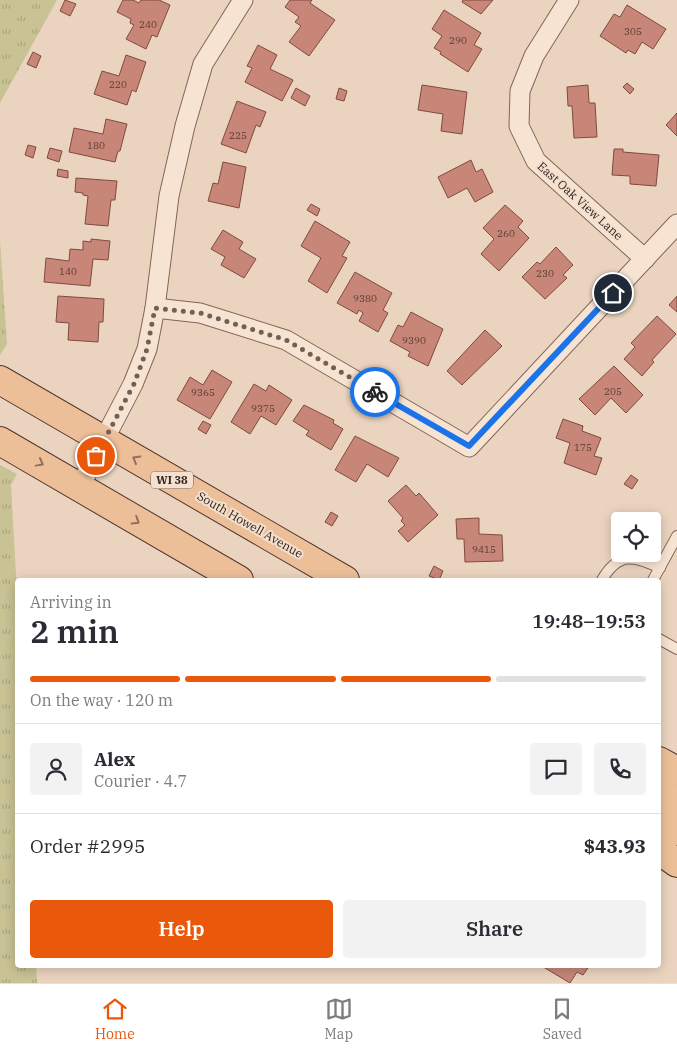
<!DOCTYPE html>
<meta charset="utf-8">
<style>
:root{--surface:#fff;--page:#f2f2f3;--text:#2b2b33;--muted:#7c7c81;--line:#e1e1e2;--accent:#ea580c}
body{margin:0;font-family:"IBM Plex Serif",serif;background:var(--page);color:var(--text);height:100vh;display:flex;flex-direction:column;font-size:19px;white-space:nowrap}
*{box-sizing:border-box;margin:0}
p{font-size:16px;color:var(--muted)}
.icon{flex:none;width:28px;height:28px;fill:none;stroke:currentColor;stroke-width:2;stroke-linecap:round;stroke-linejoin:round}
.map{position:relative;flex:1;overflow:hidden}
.sheet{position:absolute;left:15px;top:578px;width:646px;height:390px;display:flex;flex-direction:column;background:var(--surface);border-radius:5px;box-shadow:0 2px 12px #0003}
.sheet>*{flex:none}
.tools{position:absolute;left:611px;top:512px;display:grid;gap:10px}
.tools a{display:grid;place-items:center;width:50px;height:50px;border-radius:5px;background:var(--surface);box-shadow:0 2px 12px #0003;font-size:25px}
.pin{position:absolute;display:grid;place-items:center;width:42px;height:42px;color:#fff;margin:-21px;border:2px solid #fff;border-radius:50%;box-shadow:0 1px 5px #0007}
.courier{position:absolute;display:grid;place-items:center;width:50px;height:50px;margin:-25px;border:4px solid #1a73e8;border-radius:50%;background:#fff;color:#222;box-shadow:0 1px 6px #0007}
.head em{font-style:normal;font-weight:600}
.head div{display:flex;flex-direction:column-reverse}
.head{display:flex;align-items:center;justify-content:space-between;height:85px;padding:0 15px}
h1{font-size:32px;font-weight:600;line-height:38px}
.bar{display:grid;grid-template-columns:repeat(4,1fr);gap:8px 5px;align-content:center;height:60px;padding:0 15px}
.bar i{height:6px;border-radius:4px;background:var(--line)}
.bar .active{background:var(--accent)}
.bar p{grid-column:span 4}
.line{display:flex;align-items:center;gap:12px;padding:0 15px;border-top:1px solid var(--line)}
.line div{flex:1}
.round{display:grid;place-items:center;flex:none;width:52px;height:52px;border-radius:5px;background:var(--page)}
.primary-button{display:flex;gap:10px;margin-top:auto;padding:10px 15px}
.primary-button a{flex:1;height:58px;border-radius:5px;background:var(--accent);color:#fff;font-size:20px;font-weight:600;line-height:58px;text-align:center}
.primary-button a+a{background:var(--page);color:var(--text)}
.dock{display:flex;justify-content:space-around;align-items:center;height:70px;border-top:1px solid var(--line);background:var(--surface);font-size:14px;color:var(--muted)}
.dock a{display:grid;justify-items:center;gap:2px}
.dock .active{color:var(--accent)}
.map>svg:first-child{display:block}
.grass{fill:url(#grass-tufts)}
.building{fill:#c78677;stroke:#804a40}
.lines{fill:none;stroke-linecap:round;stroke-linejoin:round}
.service-casing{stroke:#826559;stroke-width:12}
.minor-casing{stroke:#826559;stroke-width:21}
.primary-casing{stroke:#50352d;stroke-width:30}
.service{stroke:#f6e3d2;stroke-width:10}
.minor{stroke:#f6e3d2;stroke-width:19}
.primary{stroke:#edbf98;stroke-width:28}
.oneway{stroke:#90705a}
.done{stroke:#736055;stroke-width:5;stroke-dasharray:0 9}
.route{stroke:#1a73e8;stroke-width:6}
.labels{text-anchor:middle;stroke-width:4;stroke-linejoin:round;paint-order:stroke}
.number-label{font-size:10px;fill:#583b33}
.shield{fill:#f3e0ce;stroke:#6d5b51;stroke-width:1}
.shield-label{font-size:11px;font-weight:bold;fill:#33221c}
.street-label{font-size:12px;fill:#33221c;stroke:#f3e0ce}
</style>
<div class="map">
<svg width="677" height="983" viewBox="0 0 677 983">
<defs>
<pattern id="grass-tufts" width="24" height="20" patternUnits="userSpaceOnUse" patternTransform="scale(1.25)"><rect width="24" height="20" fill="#c8c294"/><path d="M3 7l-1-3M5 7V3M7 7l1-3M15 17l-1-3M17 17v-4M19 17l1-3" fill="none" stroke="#aca67f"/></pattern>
</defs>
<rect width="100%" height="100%" fill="#ebd4bf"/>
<g class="grass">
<path d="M0,0H57L0,103Z"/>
<path d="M0,241L7,344L0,355Z"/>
<path d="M0,465L17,474L11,485L18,611V965H36L37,983H0Z"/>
</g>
<g class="building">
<path d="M65,0L76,4L70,16L60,11Z"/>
<path d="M123,0H133L139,3L141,0H159L170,5L157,37L152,35L146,49L126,39L134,25L130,23L131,19L117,12Z"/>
<path d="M290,0H312L310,3L335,20L309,56L289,42L301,26L295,22L299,17L285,7Z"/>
<path d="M463,0H493L481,14L462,2Z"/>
<path d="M627,5L666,29L653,49L642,42L635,54L628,50L626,53L600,36L614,14L620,17Z"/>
<path d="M444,10L481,33L474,45L482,49L468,72L440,54L441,52L434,48L442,36L432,29Z"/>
<path d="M258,45L277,55L270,69L293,80L282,101L245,82L252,68L247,66Z"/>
<path d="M33,52L41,56L36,68L27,64Z"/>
<path d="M126,55L146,62L136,92L132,90L127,105L94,94L102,71L119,76Z"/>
<path d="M627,83L634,89L630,94L623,87Z"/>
<path d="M422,85L467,92L462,134L441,131L443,114L418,110Z"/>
<path d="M588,85L589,103H595L597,137L574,138L572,106H568L567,87Z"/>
<path d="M296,88L310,96L305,106L291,98Z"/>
<path d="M339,88L347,91L344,101L336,99Z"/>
<path d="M237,101L266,112L260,127L256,125L246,153L221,144Z"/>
<path d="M677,113V136L666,125Z"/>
<path d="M106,119L127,124L120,151H118L115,162L69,152L74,128L103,134Z"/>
<path d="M28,145L36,147L33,158L25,155Z"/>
<path d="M50,148L62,151L59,162L47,158Z"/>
<path d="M614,149H623V152L659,155L656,186L630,184V176L612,175Z"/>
<path d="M471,160L476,172L482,169L493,192L475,202L467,188L448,198L438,177Z"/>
<path d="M223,162L246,167L239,208L208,201L213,183L218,184Z"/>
<path d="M58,169L68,171V178L57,176Z"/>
<path d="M76,178L117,181L115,200H111L108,226L85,224L88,196L83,195V193L75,192Z"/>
<path d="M311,204L320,209L317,216L307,210Z"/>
<path d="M505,205L523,221L518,227L529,238L499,271L481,254L494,239L483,228Z"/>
<path d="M315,221L350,242L342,256L347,258L327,293L308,281L321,258L301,246Z"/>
<path d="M223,230L243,242L239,249L256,259L244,278L221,265L225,257L211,249Z"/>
<path d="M91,239L110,241L108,260L93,259L90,286L44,282L46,258L69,261L70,249L83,250V241L91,242Z"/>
<path d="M556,247L573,265L563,275L567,278L545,299L522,277L537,262L540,264Z"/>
<path d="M355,272L392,293L383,310L388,313L378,332L359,321L363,313L359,310L357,314L337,303Z"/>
<path d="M58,296L104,299L103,322H99L98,342L68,340L69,323L56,322Z"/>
<path d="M677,296V312L669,305Z"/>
<path d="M411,312L443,329L428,366L408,356L410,352L390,341L398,325L403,327Z"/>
<path d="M657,316L676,334L652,360L654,362L642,376L624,359L635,347L631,343Z"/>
<path d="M485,330L502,346L462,385L447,371Z"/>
<path d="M614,366L643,395L626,413L611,398L595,415L579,399Z"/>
<path d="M212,370L232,382L210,419L177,400L190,377L203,385Z"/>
<path d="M254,384L266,391L269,385L292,400L276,425L261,416L250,434L231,422Z"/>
<path d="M304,405L334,420L333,423L343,429L331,450L306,435L309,431L293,421Z"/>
<path d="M563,419L583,426L582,431L601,438L594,456L602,458L596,475L564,463L570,443L556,438Z"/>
<path d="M203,421L211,425L206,434L198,429Z"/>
<path d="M355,436L399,458L388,477L367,464L356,482L335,470Z"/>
<path d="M631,475L638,480L632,489L624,484Z"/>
<path d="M406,485L416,496L419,493L438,515L408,542L398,531L405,525L401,521L403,518L388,501Z"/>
<path d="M331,512L338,516L332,526L325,522Z"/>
<path d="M479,518V534L502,535L503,561L465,562L464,539H457L456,519Z"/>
<path d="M434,566L443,571L439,580L429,576Z"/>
<path d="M540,965H590L583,975L577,972L570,983Z"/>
</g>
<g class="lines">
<defs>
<g id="service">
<path d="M602,580C618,552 634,555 660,568"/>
<path d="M653,580L677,536"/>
<path d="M659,639L677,649"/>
</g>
<g id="minor">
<path d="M569,0L534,56L520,91L519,126L536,161L645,259"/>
<path d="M155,308L200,313L286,340L469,447L677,224"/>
<path d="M80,486L133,384L147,349L155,308L169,196L185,126L203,64L243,0"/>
</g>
<g id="primary">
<path d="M0,380L345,580"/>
<path d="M0,441L239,580"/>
<path d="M659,761L677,771"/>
<path d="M659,791L677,801"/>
<path d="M659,820L677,831"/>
<path d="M659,850L677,863"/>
</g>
</defs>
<use href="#service" class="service-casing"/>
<use href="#minor" class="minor-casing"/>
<use href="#primary" class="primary-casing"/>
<use href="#service" class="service"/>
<use href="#minor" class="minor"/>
<use href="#primary" class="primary"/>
</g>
<defs><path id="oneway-chevron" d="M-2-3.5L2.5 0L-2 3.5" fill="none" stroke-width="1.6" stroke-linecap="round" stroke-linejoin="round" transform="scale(1.25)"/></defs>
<g class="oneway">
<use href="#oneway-chevron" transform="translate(136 459) rotate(-150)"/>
<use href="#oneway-chevron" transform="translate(40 463) rotate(29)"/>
<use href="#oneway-chevron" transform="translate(136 521) rotate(32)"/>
</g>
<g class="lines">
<path class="done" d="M96,456L134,384L147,349L155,308L200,313L286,340L375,392"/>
<path class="route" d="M375,392L469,446L613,293"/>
</g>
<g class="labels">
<g class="number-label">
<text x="148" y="28">240</text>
<text x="633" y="35">305</text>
<text x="458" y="44">290</text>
<text x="118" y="88">220</text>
<text x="238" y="139">225</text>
<text x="96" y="149">180</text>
<text x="506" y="237">260</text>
<text x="68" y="275">140</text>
<text x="545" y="277">230</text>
<text x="365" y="302">9380</text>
<text x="414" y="344">9390</text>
<text x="613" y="395">205</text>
<text x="203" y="396">9365</text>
<text x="263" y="412">9375</text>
<text x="583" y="451">175</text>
<text x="484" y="553">9415</text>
</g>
<rect class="shield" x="151" y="471.5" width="42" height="17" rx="4"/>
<g class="shield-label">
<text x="172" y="484">WI 38</text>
</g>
<g class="street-label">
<text transform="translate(580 201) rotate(42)" y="4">East Oak View Lane</text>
<text transform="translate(250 525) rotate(30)" y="4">South Howell Avenue</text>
</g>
</g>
</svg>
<div class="tools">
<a><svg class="icon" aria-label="locate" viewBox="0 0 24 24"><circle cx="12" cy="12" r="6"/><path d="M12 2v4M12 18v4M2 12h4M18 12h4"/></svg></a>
</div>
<div class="pin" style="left:96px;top:456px;background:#ea580c"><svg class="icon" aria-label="bag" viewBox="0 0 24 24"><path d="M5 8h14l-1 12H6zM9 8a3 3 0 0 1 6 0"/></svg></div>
<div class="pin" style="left:613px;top:293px;background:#1f2937"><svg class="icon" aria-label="home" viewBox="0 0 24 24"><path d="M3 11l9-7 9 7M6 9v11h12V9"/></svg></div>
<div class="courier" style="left:375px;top:392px"><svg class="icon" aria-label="bike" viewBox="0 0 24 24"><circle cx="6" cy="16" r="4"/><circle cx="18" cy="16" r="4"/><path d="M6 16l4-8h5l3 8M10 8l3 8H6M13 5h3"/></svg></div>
<section class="sheet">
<div class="head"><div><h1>2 min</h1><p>Arriving in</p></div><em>19:48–19:53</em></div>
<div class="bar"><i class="active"></i><i class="active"></i><i class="active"></i><i></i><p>On the way · 120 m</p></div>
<div class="line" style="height:90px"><a class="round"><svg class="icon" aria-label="person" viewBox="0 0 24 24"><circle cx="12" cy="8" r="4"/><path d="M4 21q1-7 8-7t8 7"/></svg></a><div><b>Alex</b><p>Courier · 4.7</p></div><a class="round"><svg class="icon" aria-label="chat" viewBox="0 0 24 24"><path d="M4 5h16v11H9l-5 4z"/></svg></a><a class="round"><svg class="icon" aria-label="phone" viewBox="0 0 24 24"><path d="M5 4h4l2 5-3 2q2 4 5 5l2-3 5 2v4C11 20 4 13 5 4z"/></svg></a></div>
<div class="line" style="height:65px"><div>Order #2995</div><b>$43.93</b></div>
<div class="primary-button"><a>Help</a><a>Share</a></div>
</section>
</div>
<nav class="dock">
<a class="active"><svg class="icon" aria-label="home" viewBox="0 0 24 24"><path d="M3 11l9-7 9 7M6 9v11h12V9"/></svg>Home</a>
<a><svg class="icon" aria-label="map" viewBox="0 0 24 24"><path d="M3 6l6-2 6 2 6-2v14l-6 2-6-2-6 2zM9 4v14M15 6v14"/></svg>Map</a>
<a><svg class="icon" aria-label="saved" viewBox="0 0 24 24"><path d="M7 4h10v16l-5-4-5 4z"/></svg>Saved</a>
</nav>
